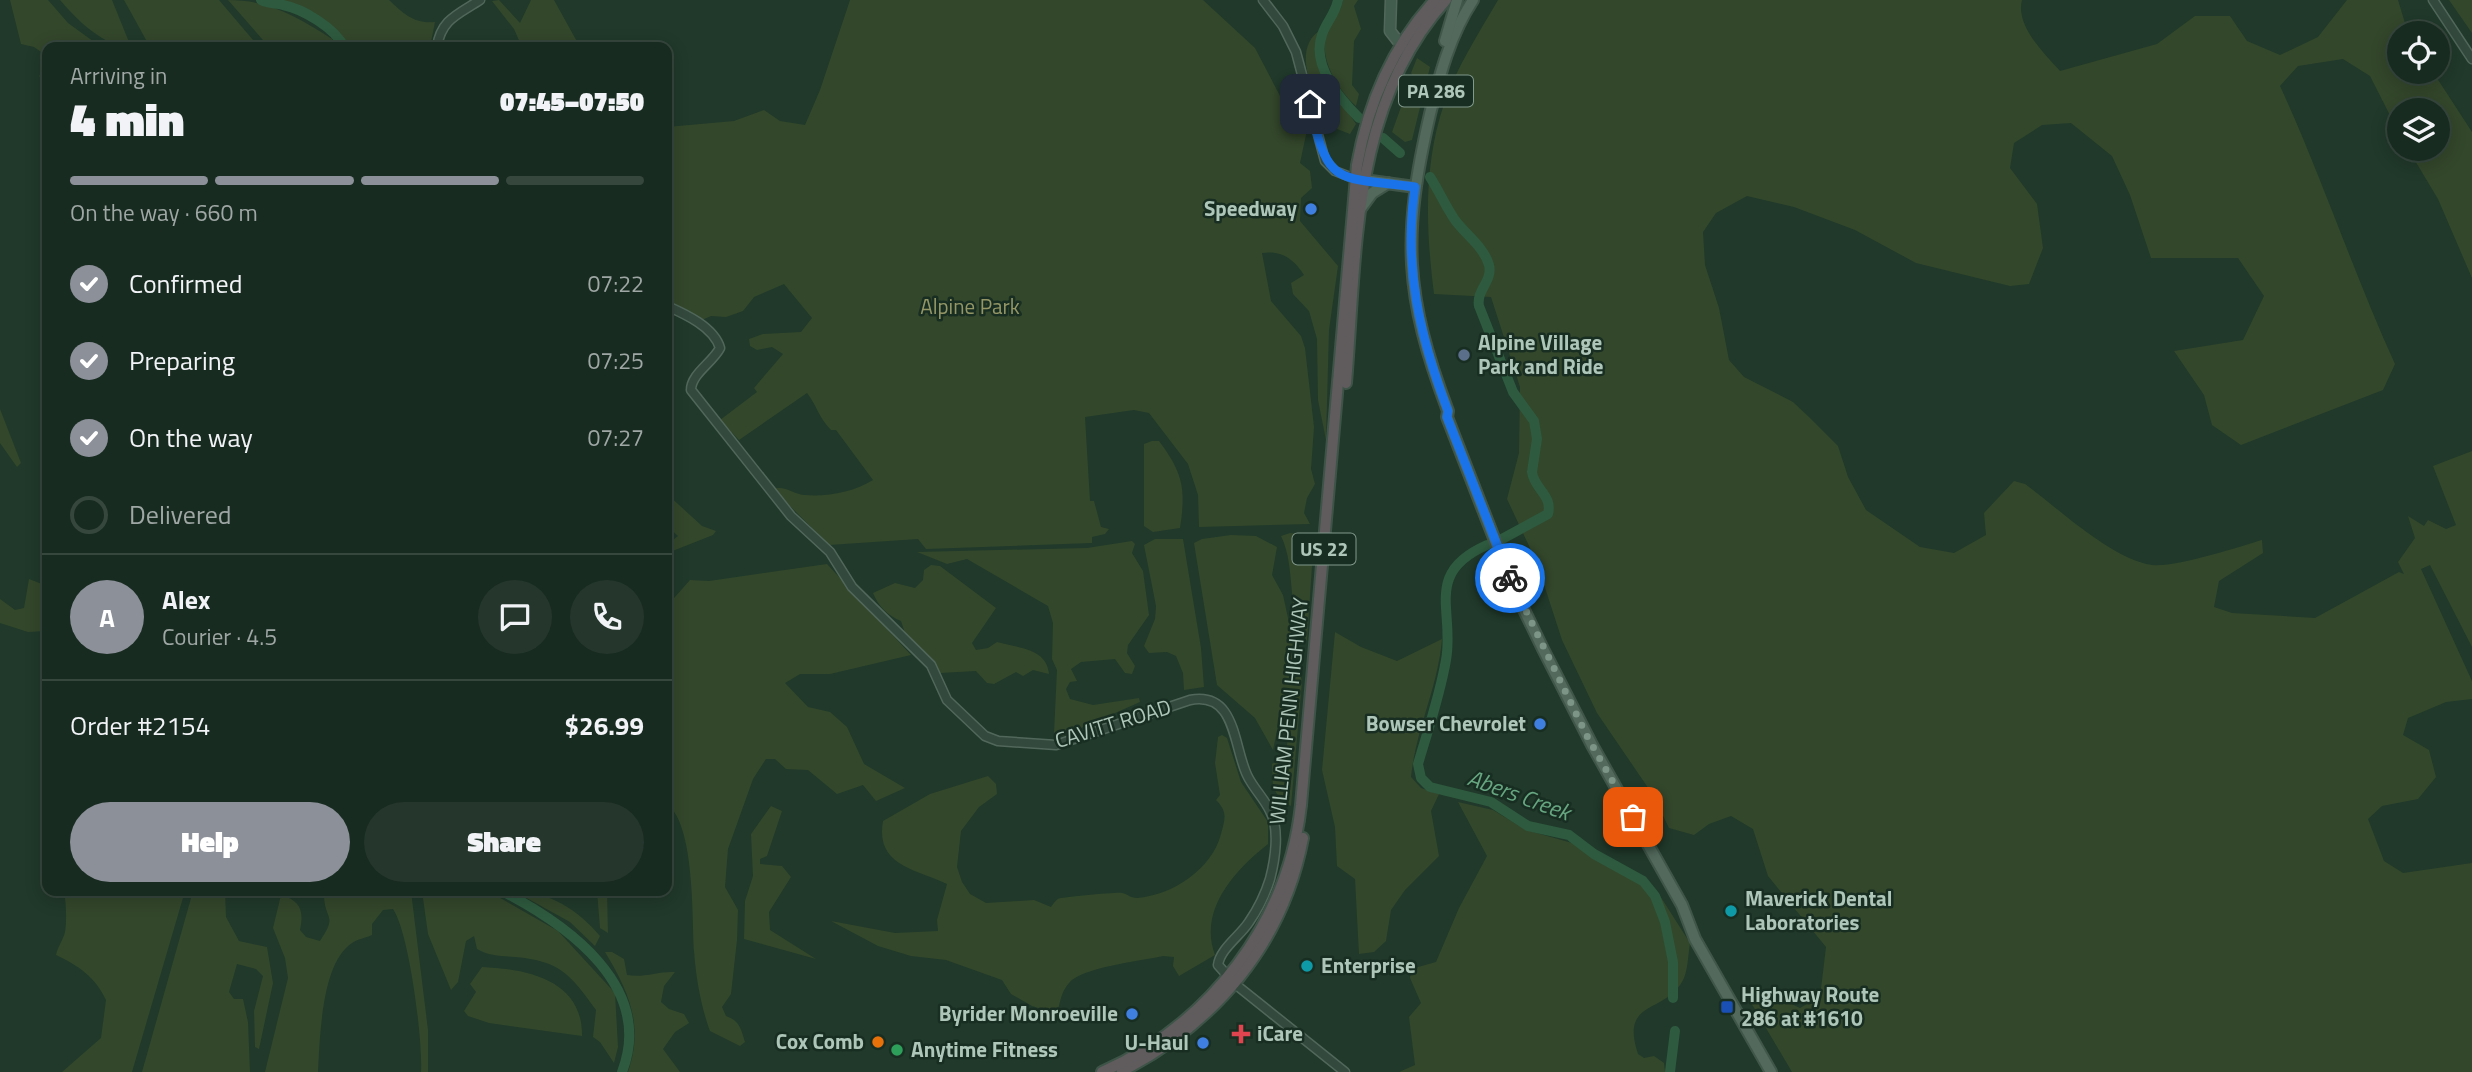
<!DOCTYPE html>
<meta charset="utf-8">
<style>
:root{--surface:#182b20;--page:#25372d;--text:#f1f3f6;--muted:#9fa7a5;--line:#36473e;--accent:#8c9099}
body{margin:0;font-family:"Titillium Web",sans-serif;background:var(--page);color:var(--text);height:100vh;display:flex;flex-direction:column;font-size:26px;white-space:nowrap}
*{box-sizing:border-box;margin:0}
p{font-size:23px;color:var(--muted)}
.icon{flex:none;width:38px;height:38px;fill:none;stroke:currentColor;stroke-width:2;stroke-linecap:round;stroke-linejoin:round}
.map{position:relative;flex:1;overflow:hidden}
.details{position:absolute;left:42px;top:42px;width:630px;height:854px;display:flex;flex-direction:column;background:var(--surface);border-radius:14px;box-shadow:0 4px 18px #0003,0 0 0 2px var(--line)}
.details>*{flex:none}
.fabs{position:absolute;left:2387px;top:21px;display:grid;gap:14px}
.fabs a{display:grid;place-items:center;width:63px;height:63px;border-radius:50%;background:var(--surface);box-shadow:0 4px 18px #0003,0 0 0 2px var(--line);font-size:35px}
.pin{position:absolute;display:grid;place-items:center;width:60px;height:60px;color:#fff;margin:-30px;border-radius:14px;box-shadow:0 4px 10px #0006}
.courier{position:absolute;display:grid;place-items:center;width:70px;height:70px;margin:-35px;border:5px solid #1a73e8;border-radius:50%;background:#fff;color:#222;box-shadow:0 2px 9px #0007}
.head em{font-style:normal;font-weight:800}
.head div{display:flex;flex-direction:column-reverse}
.head{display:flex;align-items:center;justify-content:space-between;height:119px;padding:0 28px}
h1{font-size:46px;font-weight:800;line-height:52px}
.bar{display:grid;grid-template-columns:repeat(4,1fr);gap:10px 7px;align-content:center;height:84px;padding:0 28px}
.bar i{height:9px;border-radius:5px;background:var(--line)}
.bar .selected{background:var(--accent)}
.bar p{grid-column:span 4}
.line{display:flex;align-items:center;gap:18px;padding:0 28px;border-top:2px solid var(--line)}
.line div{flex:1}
.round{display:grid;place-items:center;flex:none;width:74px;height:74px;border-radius:37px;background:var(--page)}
ol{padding:0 28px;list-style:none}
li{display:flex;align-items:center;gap:21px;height:77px}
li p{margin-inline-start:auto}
li .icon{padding:7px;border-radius:50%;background:var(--accent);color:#fff;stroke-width:4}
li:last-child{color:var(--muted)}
li i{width:38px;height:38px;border:4px solid var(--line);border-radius:50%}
.action{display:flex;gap:14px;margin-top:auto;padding:14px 28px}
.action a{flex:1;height:80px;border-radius:42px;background:var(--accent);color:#fff;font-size:28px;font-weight:800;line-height:80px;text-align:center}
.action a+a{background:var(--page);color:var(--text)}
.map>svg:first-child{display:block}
.green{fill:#33472b}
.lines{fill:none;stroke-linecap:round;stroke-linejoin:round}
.river{stroke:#2e5a3f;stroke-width:10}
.tertiary-casing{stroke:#51675b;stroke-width:11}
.secondary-casing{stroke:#51675b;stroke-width:13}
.primary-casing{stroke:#405649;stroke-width:14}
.trunk-casing{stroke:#3e5448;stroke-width:14}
.tertiary{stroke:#34493d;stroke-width:8}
.secondary{stroke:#425c4e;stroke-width:10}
.primary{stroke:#52695b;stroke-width:10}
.trunk{stroke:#605c5e;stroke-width:10}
.done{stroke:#7c9587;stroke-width:7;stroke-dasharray:0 12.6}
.route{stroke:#1a73e8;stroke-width:9}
.shop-dot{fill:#3f7fe0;stroke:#192e22;stroke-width:2.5}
.service-dot{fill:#5c6f8a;stroke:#192e22;stroke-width:2.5}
.culture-dot{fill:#0f9aa8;stroke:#192e22;stroke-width:2.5}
.transit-dot{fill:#1a4fb4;stroke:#192e22;stroke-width:2.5}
.health-dot{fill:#e0444e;stroke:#192e22;stroke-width:2.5}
.food-dot{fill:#e8710a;stroke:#192e22;stroke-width:2.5}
.leisure-dot{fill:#2e9e5b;stroke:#192e22;stroke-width:2.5}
.labels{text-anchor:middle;stroke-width:5;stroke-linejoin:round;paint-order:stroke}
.shield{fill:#192e22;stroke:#81988c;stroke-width:2}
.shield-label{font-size:19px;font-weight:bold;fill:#aec6b9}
.poi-label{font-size:21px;font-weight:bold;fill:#aec6b9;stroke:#192e22;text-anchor:start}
.park-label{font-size:21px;fill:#949765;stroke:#192e22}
.street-label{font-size:21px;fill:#aec6b9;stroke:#192e22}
.water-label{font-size:23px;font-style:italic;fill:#66a680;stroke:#192e22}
</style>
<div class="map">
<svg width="2472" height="1072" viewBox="0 0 2472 1072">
<rect width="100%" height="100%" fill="#20392a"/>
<g class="green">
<path d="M10,0H48L68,23L101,47H47V84L39,76L44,70V54L34,47L21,44Z"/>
<path d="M60,0H112L131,47C104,47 77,20 60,0Z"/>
<path d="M124,0H219L259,47H150Z"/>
<path d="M228,0C269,0 298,17 332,39L335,47H269Z"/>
<path d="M283,0H389C404,14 414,24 435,22L430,47H348L336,30Z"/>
<path d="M499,0L520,23L531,0H554L580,47H522L514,29L492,1Z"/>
<path d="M850,0H1203L1255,48L1292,119L1304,120L1307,130L1300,163L1310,171L1312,188L1301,198L1300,221L1338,266L1329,330L1326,440L1318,400L1317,339L1309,311L1293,294L1291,283L1304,275C1294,259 1281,250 1262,253L1271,301L1301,336L1305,348L1314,427L1311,469L1315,484L1307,498L1304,513L1310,524L1199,527L1198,495L1188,464L1149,413L1134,410L1085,417L1090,501H1094L1101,527L1109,529L1105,534L1092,537V543L926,549L918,539L829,545L773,489C785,485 793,494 804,495C827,497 854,492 873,480L836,430H831C819,418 817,406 807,393L739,440L720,420L757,392L754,388L783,354L772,347L757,350L750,346L749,339L763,334L801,332L812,318L784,284L754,297L743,311L726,317L711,316L702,320L667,301V127L734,121L764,110L780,121L805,125L820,90Z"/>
<path d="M1343,0H1358L1354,6L1361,29L1354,41L1352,85L1359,94L1356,106C1338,90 1316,55 1328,30C1333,19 1341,13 1343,0Z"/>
<path d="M1498,0H2022C2015,26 2045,54 2060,71L2157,44L2195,16H2230L2247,41L2280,55L2318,37L2347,0H2398L2408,33H2399V72H2433L2472,132V278L2438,199L2408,149H2438V110H2399V133L2370,76L2343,59L2298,66L2280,86C2322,177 2353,272 2395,364L2383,390L2241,445L2212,425L2204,395L2174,351L2243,340L2264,296L2238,258H2151L2130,195L2112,156L2071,123L2042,125L2014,143L2010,168L2037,204L2043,248L2029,284L2010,286L1916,263L1855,230L1794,207L1747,196L1716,213L1703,232L1705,265L1719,308L1729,360L1744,377L1793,402L1810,418L1838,446L1848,477L1866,510L1920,547L1954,553L1986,535L1984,513L2014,481L2025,484C2058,508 2111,559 2152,565C2174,568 2239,547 2262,540L2263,553L2219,581L2214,607L2232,613L2315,618L2399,572L2404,574L2398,562L2415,538L2408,516L2424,526L2428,520L2446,529L2456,525L2433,466L2472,451V647L2430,565L2421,569L2472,681V699L2446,702L2408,718L2403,735L2429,750L2436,777L2418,799L2382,806L2368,819L2384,861L2403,873L2472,863V1072H1792L1747,996L1758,988L1800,1008L1820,997L1826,947L1768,876L1753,829L1731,816L1709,824L1694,835L1669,828L1653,795L1597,713L1562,640L1537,563L1507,499L1519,453L1520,387L1491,297L1434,294C1426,231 1423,166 1444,104C1456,68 1479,33 1498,0Z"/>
<path d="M2449,0H2472V33Z"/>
<path d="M1319,31C1308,80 1335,89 1356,124L1350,134L1332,127L1320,109L1331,116L1335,114L1334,109L1319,103C1308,81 1296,47 1319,31Z"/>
<path d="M1417,58L1430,67L1412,140L1405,142L1392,132L1405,96L1415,80L1411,73Z"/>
<path d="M0,409L21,463L17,467L0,443Z"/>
<path d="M1152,441H1159C1183,473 1186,489 1180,528L1153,532L1144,526V444Z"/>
<path d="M667,494L702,526L716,531L713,535L670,552L667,545L678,536L667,526Z"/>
<path d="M1290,533L1314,536L1307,641C1285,611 1297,569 1281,536Z"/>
<path d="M1231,535L1256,536L1277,547L1272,575L1283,595L1302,682L1291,806L1281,801L1273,787L1272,764C1288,754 1289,746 1286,728L1278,726L1273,750L1255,718L1217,685L1194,543L1202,539Z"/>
<path d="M1155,539H1183L1201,648L1204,687L1184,690L1183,673L1176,656L1167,652L1149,653L1144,646L1155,619L1156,606L1144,545Z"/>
<path d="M1132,541L1135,544L1132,553L1143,571L1149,615L1128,645L1127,653L1135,666L1132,674L1125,673L1115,659L1081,662L1071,669L1077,681L1070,682L1066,689L1070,699L1093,705L1139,698L1140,702L1063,736L1054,733L1057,670L1052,659L1053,623L1048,606L967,559L947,564L917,552L1087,548Z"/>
<path d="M827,564L911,655L830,674H800L785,683L808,707L830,712L847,727L864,764L905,788L876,801L863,785L837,794L808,770L786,769L775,759H766L753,779L728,849L725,887L738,910L737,940L731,994L722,1007L726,1016C740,1021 741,1029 745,1042L740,1046L710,1031C701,1007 696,978 694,951C692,918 695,825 667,804V606L690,580L709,581Z"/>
<path d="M931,565L940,566L996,608L972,643L976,650L988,648L997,642C1018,648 1047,648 1049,674L1033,670L1023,676L1016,672L994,684L987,683L976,671L940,673L905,633L901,621C887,615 879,607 873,593L895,583L915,588L923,580L924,570Z"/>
<path d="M29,579L47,586V631L28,632L0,623V599L15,610L24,608Z"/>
<path d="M1335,632L1361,647L1397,661L1442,639C1438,687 1416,729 1411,777L1421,788L1439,794L1431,811L1439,856L1405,890L1391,910L1386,941L1374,952L1359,954L1355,879L1337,866L1335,827L1322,770Z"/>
<path d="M1222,735L1227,738L1241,782L1268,822V844C1235,870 1198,910 1215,955L1179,976L1173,966L1174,957L1163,956C1141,961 1082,967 1069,983C1061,992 1060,1003 1057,1014L1032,1006L1011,994L1002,980L946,960L911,956L878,946L831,921L895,933L938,931L937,920L947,884C916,869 875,866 883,821L930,794L988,776L996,784L997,794L979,807L961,831L957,867L962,882L970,894L986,903L1034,900L1051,907C1053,904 1056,900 1058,899C1061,897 1118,892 1122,893C1128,894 1130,898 1137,898C1173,895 1212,869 1221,834C1225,819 1228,812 1216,800L1220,795L1215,763L1218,737Z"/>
<path d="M1458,802L1493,810L1526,830L1572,843L1655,888L1690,943C1688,955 1688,972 1682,982C1663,1014 1620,1000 1638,1054L1644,1058L1654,1056L1664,1063L1665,1072H1399L1415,1065L1409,1017L1421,1003L1410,978L1411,969L1436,962L1459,908L1487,856Z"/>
<path d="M771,806L782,811L767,856L760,859V864L782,866L791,877L769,912L770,930L816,959L744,939L745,901L753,876L751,834Z"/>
<path d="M64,891H185L132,1072H62L101,1038L106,1000C96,978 78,965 56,955C58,946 63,940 65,932C67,920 66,902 64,891Z"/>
<path d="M193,891H225L226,917L239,941L267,947L273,983L259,1049L255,1047L254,1011L263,976L256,969L237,964L229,992L234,999H243L248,1022L250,1072H142Z"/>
<path d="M329,891H411L428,1030V1072H421C423,1041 409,932 393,909L383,910L372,924V935C366,938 357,939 352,943C321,963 320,1039 318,1072H265L288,978L285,958L273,928L281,895C301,901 304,911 300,930L306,937L320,941C338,914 325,921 324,896Z"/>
<path d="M422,891H488L558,931L615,993L618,1047L614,1063L600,1042L593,1037L596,1010C570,974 560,961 515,957C501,956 489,956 477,949L474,936L466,941L458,982L451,990L428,934Z"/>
<path d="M514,891C549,891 578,910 600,936L595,946L570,922Z"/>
<path d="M597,891H607L608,933L600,928Z"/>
<path d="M605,952H612L624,959L627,975C644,978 658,971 675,972L664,986L661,1002L669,1009L684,1014L689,1023L675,1032L663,1049L680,1072H628C644,1025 629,992 605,952Z"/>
<path d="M482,967C527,969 583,980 582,1036L489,1023L468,1016L464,1011L476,992L470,984Z"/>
</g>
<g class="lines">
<g class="river">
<path d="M261,0C268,4 275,3 283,5C303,9 335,28 344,47"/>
<path d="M1338,0C1335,15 1326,22 1322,35C1311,65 1339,98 1359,118"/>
<path d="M1383,138L1400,153"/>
<path d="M1430,177C1439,191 1446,207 1455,220C1466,235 1484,247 1489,265C1493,281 1476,290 1479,306L1513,392L1534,421L1537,439L1532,472C1534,489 1553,495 1548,514L1502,539"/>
<path d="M1487,545C1423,573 1455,611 1446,660C1440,695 1428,730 1418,764L1421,778L1430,787L1491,802L1528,826L1569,835L1594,854L1643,881L1655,896L1665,922L1673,962V998"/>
<path d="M502,891C568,925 655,987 622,1072"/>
<path d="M1670,1072L1675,1031"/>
</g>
<defs>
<g id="tertiary">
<path d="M1263,0L1283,26L1296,52L1325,161L1335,171L1358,180"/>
<path d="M2433,0L2472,59"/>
<path d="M437,47C441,19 459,14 480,0"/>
<path d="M667,306C685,314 714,327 720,348C713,362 691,374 691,390L791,516L830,552L852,587L931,665L947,700L985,736L998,741L1056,745L1190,700C1236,691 1233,745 1247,775C1253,788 1264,798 1270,811C1280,829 1275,860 1270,879C1265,895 1258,909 1249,922C1240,936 1220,949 1218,965L1235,984L1345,1072"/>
</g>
<path id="secondary" d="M1391,0L1390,31L1404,49"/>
<g id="primary">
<path d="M1473,0C1450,35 1440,74 1430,114C1402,235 1404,295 1448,411L1447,417L1513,587L1543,649L1592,745L1682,905L1695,939L1771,1072"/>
<path d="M1445,41L1457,0"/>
<path d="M1364,180L1415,187"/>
<path d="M1361,208L1372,193L1388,183"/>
</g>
<g id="trunk">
<path d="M1346,383C1357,251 1351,105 1446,0"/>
<path d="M1122,1071C1216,1023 1283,943 1303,838"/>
<path d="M1102,1072C1210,1024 1288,923 1301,805L1357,165C1368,104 1393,46 1435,0"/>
</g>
</defs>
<use href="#tertiary" class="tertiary-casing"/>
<use href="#secondary" class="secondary-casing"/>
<use href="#primary" class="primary-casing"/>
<use href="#trunk" class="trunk-casing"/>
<use href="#tertiary" class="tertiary"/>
<use href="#secondary" class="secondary"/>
<use href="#primary" class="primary"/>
<use href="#trunk" class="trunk"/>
</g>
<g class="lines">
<path class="done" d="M1510,578L1588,738L1633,817"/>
<path class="route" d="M1310,104C1328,188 1335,176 1415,187C1403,267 1420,337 1448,411L1447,417L1510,578"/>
</g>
<g class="shop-dot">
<circle cx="1311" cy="209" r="7"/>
<circle cx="1540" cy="724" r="7"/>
<circle cx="1132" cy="1014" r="7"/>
<circle cx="1203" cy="1043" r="7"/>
</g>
<circle class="service-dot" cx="1464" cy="355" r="7"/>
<g class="culture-dot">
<circle cx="1731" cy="911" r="7"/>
<circle cx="1307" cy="966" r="7"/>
</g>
<rect class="transit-dot" x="1720" y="1000" width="14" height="14" rx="3.5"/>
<path class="health-dot" d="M1237.5 1023.5h7v7h7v7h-7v7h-7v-7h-7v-7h7z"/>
<circle class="food-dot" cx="878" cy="1042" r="7"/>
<circle class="leisure-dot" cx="897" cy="1050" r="7"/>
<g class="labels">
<g class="shield">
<rect x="1399" y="75.5" width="74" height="31" rx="5"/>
<rect x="1292.5" y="533.5" width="63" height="31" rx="5"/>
</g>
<g class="shield-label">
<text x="1436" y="98">PA 286</text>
<text x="1324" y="556">US 22</text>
</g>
<g class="poi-label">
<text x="1297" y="216" text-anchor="end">Speedway</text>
<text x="1478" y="350">Alpine Village<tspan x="1478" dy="24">Park and Ride</tspan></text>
<text x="1526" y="731" text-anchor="end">Bowser Chevrolet</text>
<text x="1745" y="906">Maverick Dental<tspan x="1745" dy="24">Laboratories</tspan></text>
<text x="1321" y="973">Enterprise</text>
<text x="1741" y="1002">Highway Route<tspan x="1741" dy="24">286 at #1610</tspan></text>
<text x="1118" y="1021" text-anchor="end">Byrider Monroeville</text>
<text x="1257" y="1041">iCare</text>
<text x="864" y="1049" text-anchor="end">Cox Comb</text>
<text x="1189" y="1050" text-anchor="end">U-Haul</text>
<text x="911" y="1057">Anytime Fitness</text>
</g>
<g class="park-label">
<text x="970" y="314">Alpine Park</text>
</g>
<g class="street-label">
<text transform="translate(1289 711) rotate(-84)" y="7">WILLIAM PENN HIGHWAY</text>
<text transform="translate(1113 724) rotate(-17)" y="7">CAVITT ROAD</text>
</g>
<g class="water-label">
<text transform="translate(1519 795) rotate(20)" y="8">Abers Creek</text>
</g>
</g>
</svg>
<div class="fabs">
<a><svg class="icon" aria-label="locate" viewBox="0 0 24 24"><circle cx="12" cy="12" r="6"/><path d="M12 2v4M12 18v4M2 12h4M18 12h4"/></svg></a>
<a><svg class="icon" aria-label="layers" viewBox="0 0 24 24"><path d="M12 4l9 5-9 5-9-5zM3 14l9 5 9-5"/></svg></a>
</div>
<div class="pin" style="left:1633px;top:817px;background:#ea580c"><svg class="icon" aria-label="bag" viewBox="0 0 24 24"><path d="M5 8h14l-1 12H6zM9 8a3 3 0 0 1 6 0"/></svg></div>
<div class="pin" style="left:1310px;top:104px;background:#1f2937"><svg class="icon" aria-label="home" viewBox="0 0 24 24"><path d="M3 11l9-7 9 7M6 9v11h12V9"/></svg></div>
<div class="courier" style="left:1510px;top:578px"><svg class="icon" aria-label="bike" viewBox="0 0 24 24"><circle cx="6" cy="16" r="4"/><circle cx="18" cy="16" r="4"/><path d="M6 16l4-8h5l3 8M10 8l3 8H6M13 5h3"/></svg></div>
<section class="details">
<div class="head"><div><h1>4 min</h1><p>Arriving in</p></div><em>07:45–07:50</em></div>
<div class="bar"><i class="selected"></i><i class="selected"></i><i class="selected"></i><i></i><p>On the way · 660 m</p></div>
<ol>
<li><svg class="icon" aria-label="check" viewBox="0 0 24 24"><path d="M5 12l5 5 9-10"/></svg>Confirmed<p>07:22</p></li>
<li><svg class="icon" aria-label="check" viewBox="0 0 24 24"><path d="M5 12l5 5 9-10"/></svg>Preparing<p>07:25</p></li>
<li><svg class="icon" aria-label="check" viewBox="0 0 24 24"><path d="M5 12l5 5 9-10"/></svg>On the way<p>07:27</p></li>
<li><i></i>Delivered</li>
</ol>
<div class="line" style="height:126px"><b class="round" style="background:var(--accent);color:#fff">A</b><div><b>Alex</b><p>Courier · 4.5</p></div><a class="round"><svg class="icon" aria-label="chat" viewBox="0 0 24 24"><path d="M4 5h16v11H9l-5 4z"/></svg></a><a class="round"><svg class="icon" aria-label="phone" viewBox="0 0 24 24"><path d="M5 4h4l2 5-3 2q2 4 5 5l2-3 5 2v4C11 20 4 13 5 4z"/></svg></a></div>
<div class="line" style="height:91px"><div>Order #2154</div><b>$26.99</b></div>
<div class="action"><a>Help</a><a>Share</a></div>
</section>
</div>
